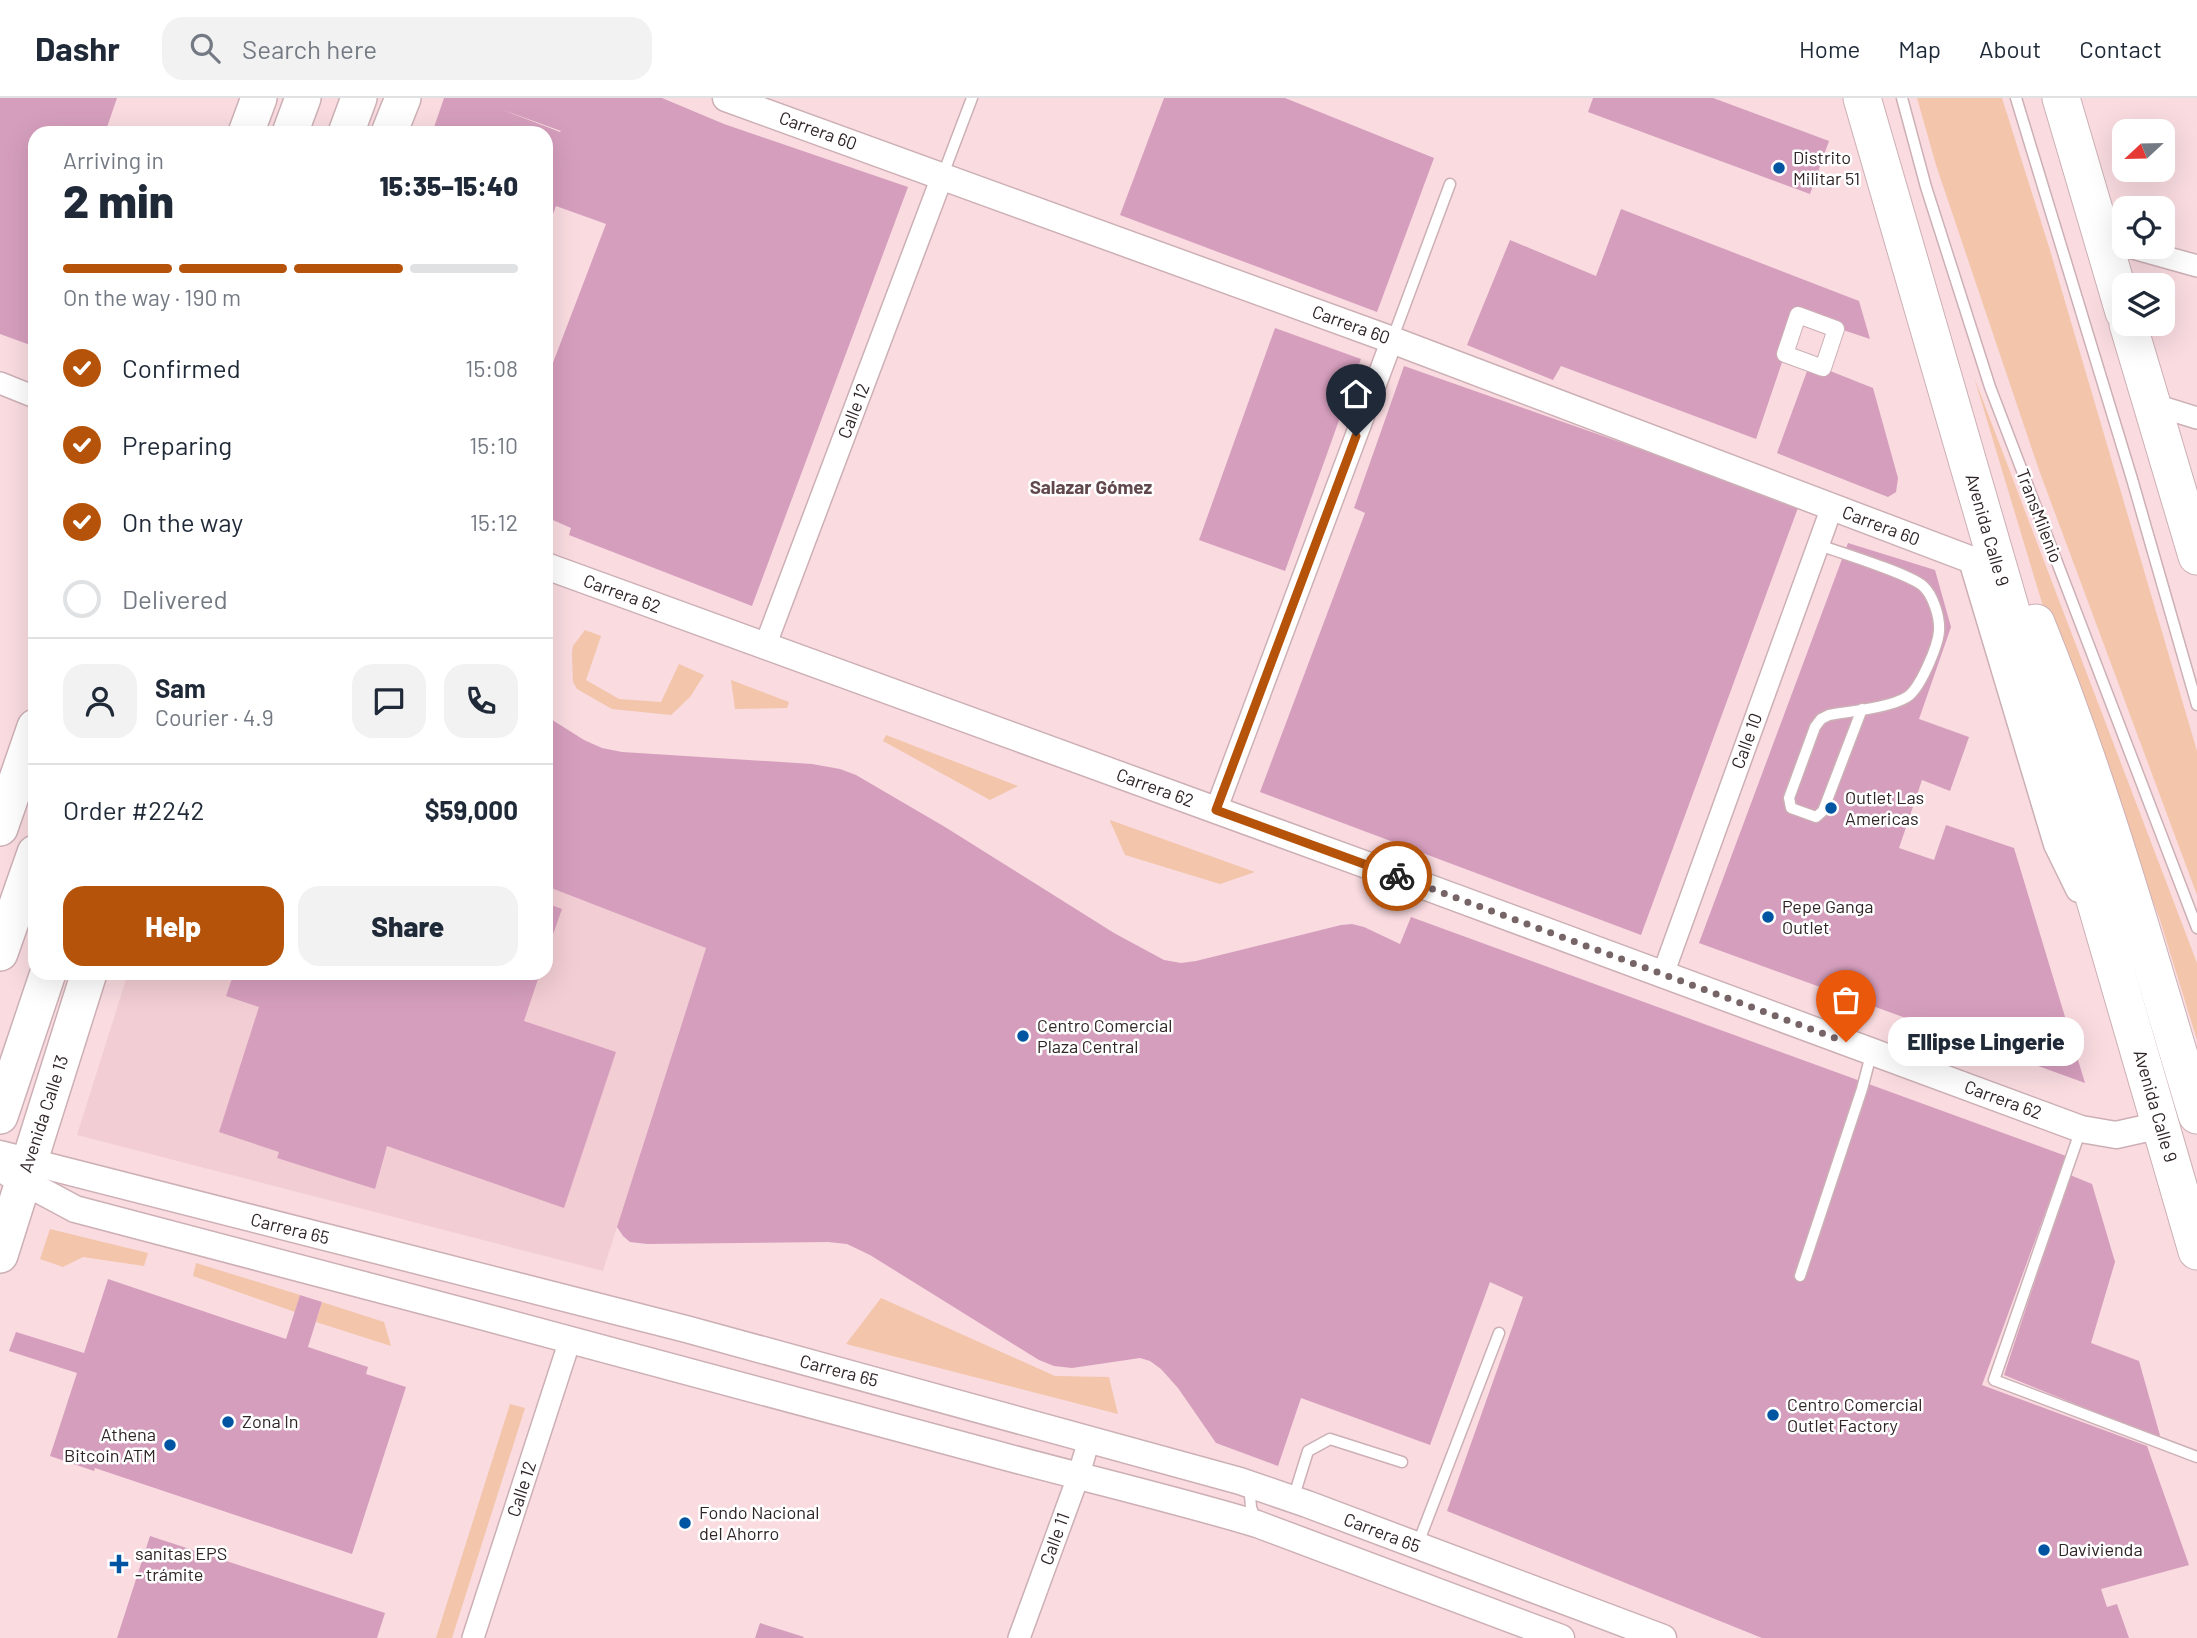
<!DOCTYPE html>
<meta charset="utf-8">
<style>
:root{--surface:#fff;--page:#f2f2f3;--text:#1f2937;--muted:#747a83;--line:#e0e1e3;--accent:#b45309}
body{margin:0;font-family:Barlow,sans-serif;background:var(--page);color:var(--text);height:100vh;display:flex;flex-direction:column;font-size:26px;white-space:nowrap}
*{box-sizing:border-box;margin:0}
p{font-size:23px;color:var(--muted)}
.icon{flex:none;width:38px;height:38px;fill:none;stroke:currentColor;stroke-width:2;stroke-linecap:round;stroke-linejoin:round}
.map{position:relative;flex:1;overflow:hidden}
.panel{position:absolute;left:28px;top:28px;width:525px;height:854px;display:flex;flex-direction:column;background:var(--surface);border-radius:21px;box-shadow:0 7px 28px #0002}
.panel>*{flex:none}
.needle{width:46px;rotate:248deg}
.buttons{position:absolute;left:2112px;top:21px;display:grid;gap:14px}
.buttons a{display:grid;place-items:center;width:63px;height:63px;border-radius:14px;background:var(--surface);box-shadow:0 7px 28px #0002;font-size:35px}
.pin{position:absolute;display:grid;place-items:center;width:60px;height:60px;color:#fff;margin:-72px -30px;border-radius:50% 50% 50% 0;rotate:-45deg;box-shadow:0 0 7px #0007}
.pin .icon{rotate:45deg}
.courier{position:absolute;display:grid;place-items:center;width:70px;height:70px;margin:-35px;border:5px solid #b45309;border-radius:50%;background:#fff;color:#222;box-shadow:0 2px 9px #0007}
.bubble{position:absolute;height:49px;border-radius:21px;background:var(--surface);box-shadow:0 7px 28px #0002;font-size:23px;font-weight:800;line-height:49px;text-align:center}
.summary em{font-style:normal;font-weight:800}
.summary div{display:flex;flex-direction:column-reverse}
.summary{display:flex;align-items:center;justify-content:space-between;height:119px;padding:0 35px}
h1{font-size:46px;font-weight:800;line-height:52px}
.bar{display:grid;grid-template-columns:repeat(4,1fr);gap:10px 7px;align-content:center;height:84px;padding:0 35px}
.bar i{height:9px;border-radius:5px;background:var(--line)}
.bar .current{background:var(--accent)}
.bar p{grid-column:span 4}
.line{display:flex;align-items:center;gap:18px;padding:0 35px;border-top:2px solid var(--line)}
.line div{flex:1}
.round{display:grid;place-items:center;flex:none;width:74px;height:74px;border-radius:21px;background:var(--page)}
ol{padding:0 35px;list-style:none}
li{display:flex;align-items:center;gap:21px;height:77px}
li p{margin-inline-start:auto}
li .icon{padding:7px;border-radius:50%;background:var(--accent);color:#fff;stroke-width:4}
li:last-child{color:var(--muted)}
li i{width:38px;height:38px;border:4px solid var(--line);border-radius:50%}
.button{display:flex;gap:14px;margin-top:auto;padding:14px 35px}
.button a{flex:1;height:80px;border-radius:21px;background:var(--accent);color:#fff;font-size:28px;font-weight:800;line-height:80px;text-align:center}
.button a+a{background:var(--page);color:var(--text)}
header{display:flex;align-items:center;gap:42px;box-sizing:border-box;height:98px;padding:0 35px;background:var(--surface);border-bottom:2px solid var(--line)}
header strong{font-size:33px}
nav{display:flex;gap:38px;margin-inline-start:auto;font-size:24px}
.search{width:490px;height:63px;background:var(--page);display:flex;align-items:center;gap:18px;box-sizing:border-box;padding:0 24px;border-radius:21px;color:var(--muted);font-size:26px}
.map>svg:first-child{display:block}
.built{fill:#f2cdd3}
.green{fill:#f3c5aa}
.building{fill:#d59ebd;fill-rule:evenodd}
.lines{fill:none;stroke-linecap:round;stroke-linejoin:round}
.service-casing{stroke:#ccb0b5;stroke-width:13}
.pedestrian-casing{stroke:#ccb0b5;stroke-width:18}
.minor-casing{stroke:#ccb0b5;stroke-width:24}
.tertiary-casing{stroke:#ccb0b5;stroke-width:29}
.primary-casing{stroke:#ccb0b5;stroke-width:38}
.trunk-casing{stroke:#ccb0b5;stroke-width:39}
.service{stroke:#fff;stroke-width:10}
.pedestrian{stroke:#fff;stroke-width:16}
.minor{stroke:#fff;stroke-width:21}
.tertiary{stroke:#fff;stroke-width:26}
.primary{stroke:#fff;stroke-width:35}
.trunk{stroke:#fff;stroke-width:37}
.done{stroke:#766467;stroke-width:7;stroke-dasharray:0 12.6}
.route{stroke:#b45309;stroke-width:9}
.poi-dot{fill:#0055a3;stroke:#fff;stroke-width:2.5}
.labels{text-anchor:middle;stroke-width:5;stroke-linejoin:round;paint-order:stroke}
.street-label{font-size:18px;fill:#2f2426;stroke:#fff}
.poi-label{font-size:18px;fill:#2f2426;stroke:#fff;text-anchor:start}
.neighbourhood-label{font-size:19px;font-weight:bold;fill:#60484c;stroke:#fff}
</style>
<header>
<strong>Dashr</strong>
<div class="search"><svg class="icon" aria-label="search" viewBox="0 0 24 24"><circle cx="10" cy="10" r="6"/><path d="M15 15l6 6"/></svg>Search here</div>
<nav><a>Home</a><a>Map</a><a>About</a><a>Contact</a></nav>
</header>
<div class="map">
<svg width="2197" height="1540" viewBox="0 0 2197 1540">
<rect width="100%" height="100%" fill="#f9dbe0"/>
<path class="built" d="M546,788L706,850L603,1173L77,1037L128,875H546Z"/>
<g class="green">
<path d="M1917,0H2002L2049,149L2197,653V797L2039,372L1936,67Z"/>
<path d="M1974,279L2197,865V942L2160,822L2045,515Z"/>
<path d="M585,532L601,538L586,582L619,601L661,604L679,566L704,577L690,599L671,617L612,611L577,591L573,584L572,555L573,548Z"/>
<path d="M731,582L789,604L787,610L735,611Z"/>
<path d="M886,637L1018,688L990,702L883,643Z"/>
<path d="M1110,723V722L1255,774L1220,786L1125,757Z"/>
<path d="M50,1131L148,1155L144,1168L83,1159L63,1169L40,1161Z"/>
<path d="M196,1165L300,1197L295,1214L193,1178Z"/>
<path d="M881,1200L1055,1278L1109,1279L1118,1316L846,1246Z"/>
<path d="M322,1204L384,1224L391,1248L316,1224Z"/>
<path d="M510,1306L525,1310L452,1540H436Z"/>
</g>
<g class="building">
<path d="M0,0H117L105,35H35V241L33,248L0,236Z"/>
<path d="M444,0H662L724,26L908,89L752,508L569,437L571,430L546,419V283L606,126L556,108L546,135V35H432ZM503,12L561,33L560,34Z"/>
<path d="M1164,0H1285L1434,60L1377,214L1120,117Z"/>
<path d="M1593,0H1713L1829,43L1810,96L1588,14Z"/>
<path d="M1621,111L1859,203L1870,241L1798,217L1756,341L1561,268L1553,282L1467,247L1510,142L1596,178Z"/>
<path d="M1275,230L1361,261L1285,473L1199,442Z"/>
<path d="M1810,265L1873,290L1898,380L1896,394L1888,399L1777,355Z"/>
<path d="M1404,268L1799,407L1641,837L1260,694L1365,415L1354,410Z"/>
<path d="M1848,445L1935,472L1951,529L1919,621L1969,639L1950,693L1922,682L1899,750L1934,762L1946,727L2014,750L2085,985L1699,845Z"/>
<path d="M546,618L584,642L602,650L622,654L812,666L840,671L856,677L945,729L1114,835L1164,862L1181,865L1196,863L1341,827L1352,826L1364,829L1400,846L1411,819L2066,1058L1982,1287L2147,1348L2189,1467L2101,1491L2107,1509L2117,1506L2129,1540H1762L1447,1413L1523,1199L1490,1184L1430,1347L1301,1300L1278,1368L1216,1345L1178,1290L1161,1271L1150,1263L1140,1260L1072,1270L1054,1268L1039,1262L870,1157L847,1146L828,1144L647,1146L630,1144L623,1138L617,1129L706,850L546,788Z"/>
<path d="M546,805L562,811L546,856Z"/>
<path d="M234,875H540L524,923L616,954L564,1110L387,1048L375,1091L277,1060L279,1054L219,1034L259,909L226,898Z"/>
<path d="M2070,1077L2092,1086L2115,1164L2091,1245L2139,1263L2161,1341L2004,1277Z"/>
<path d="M108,1181L286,1241L300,1197L322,1204L308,1249L368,1269L366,1276L406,1289L352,1456L95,1370L94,1373L50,1358L77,1275L9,1253L16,1234L84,1255Z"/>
<path d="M150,1438L385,1515L377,1540H117Z"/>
<path d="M760,1525L804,1539L803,1540H755Z"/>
</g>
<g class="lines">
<defs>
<g id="service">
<path d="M1902,0L1926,89L1990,289L2197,830"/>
<path d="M2016,0L2132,381L2197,607"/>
<path d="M942,79L972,0"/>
<path d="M1392,242L1450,86"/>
<path d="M1819,447C1839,454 1910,476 1923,488C1933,497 1940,519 1939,533C1938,548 1920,591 1907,599C1889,610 1851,613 1829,617L1821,621L1815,629L1789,700L1791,710L1816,719L1823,713L1862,611"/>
<path d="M2081,1031L1994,1282L2197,1359"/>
<path d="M1800,1178L1862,991L1872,953"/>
<path d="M1249,1386L1251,1409L1255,1421"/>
<path d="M1293,1401L1308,1353L1330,1341L1402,1364"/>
<path d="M1417,1448L1499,1235"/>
</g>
<path id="pedestrian" d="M1798,217L1836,231L1823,270L1785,256Z"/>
<g id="minor">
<path d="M2129,149L2197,168"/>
<path d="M0,285L35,299"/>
<path d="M2152,306L2197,320"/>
<path d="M765,548L942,79"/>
<path d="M1216,712L1392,242"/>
<path d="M1663,876L1832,409"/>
<path d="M473,1540L570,1242"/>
<path d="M1019,1540L1078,1379L1089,1342"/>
</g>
<g id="tertiary">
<path d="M726,0L1392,242L1972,462L2057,746L2079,791"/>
<path d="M546,468L1397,778L2081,1031L2116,1037L2161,1027"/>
<path d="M0,1056L686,1231L1240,1383L1307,1406L1663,1540"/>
<path d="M8,1075L75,1111C378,1191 682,1270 984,1353C1075,1378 1167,1399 1257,1426L1561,1540"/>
</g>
<g id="primary">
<path d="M246,35L259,0"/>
<path d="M290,35L303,0"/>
<path d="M346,35L359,0"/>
<path d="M389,35L403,0"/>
<path d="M0,730L35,629"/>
<path d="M0,855L35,755"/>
<path d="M0,1018L48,875"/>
<path d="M0,1157L89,875"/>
</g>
<g id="trunk">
<path d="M1862,0L2197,1153"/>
<path d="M2061,0L2124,214"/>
<path d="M2128,226L2197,458"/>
<path d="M2036,525C2101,685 2147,852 2197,1017"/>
</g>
</defs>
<use href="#service" class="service-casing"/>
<use href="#pedestrian" class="pedestrian-casing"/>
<use href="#minor" class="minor-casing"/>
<use href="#tertiary" class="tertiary-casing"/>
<use href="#primary" class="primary-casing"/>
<use href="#trunk" class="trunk-casing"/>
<use href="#service" class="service"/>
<use href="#pedestrian" class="pedestrian"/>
<use href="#minor" class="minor"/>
<use href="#tertiary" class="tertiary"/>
<use href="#primary" class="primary"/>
<use href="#trunk" class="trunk"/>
</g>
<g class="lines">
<path class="done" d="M1397,778L1846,944"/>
<path class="route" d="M1356,338L1216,712L1397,778"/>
</g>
<g class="poi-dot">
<circle cx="1779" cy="70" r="7"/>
<circle cx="1831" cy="710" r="7"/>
<circle cx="1768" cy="819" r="7"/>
<circle cx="1023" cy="938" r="7"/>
<circle cx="1773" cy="1317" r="7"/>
<circle cx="228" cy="1324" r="7"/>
<circle cx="170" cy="1347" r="7"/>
<circle cx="685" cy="1425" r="7"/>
<circle cx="2044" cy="1452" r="7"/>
<path d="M115.5 1455.5h7v7h7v7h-7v7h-7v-7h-7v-7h7z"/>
</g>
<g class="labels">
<g class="street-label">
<text transform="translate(818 33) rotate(20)" y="6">Carrera 60</text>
<text transform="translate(1351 227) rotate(20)" y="6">Carrera 60</text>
<text transform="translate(854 313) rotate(-69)" y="6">Calle 12</text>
<text transform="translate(2039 418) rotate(69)" y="6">TransMilenio</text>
<text transform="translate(1881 428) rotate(21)" y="6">Carrera 60</text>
<text transform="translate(1987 432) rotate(74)" y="6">Avenida Calle 9</text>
<text transform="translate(622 496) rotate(20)" y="6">Carrera 62</text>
<text transform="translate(1747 643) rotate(-70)" y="6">Calle 10</text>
<text transform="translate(1155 690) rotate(20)" y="6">Carrera 62</text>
<text transform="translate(2003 1002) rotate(20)" y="6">Carrera 62</text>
<text transform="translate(2155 1008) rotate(74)" y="6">Avenida Calle 9</text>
<text transform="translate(44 1016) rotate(-72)" y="6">Avenida Calle 13</text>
<text transform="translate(290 1131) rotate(14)" y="6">Carrera 65</text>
<text transform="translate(839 1273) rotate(15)" y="6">Carrera 65</text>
<text transform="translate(522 1391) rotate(-72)" y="6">Calle 12</text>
<text transform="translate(1382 1435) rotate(21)" y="6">Carrera 65</text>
<text transform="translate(1055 1441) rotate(-70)" y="6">Calle 11</text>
</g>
<g class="poi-label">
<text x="1793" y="66">Distrito<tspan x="1793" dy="21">Militar 51</tspan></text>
<text x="1845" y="706">Outlet Las<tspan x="1845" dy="21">Americas</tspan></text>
<text x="1782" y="815">Pepe Ganga<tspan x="1782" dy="21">Outlet</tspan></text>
<text x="1037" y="934">Centro Comercial<tspan x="1037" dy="21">Plaza Central</tspan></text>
<text x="1787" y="1313">Centro Comercial<tspan x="1787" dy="21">Outlet Factory</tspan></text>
<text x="242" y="1330">Zona In</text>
<text x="156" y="1343" text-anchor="end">Athena<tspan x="156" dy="21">Bitcoin ATM</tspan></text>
<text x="699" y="1421">Fondo Nacional<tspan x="699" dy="21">del Ahorro</tspan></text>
<text x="2058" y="1458">Davivienda</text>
<text x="135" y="1462">sanitas EPS<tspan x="135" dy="21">- trámite</tspan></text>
</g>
<g class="neighbourhood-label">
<text x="1091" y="396">Salazar Gómez</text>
</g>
</g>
</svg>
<div class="buttons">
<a><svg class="needle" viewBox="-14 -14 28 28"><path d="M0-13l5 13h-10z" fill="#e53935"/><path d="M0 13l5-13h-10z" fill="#747a83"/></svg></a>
<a><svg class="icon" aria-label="locate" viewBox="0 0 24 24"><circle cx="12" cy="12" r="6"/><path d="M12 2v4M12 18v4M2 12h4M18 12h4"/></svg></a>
<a><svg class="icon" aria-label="layers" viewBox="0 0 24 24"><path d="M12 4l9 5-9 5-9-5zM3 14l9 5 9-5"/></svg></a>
</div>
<div class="pin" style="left:1846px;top:944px;background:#ea580c"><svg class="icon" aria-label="bag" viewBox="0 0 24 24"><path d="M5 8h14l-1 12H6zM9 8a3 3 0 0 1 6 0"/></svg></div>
<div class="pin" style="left:1356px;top:338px;background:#1f2937"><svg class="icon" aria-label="home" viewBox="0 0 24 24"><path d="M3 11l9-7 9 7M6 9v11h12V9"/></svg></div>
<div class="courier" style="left:1397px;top:778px"><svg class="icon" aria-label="bike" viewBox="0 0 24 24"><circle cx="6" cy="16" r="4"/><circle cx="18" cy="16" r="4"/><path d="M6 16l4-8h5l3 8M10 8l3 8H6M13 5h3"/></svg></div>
<div class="bubble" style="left:1888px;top:919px;width:196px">Ellipse Lingerie</div>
<section class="panel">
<div class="summary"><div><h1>2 min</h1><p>Arriving in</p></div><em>15:35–15:40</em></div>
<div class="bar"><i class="current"></i><i class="current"></i><i class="current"></i><i></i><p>On the way · 190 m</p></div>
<ol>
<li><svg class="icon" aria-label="check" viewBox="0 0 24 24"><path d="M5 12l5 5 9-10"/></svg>Confirmed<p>15:08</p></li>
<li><svg class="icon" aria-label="check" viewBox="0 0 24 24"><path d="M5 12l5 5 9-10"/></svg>Preparing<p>15:10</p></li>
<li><svg class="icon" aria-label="check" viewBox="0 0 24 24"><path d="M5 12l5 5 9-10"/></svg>On the way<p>15:12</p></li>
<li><i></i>Delivered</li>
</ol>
<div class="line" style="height:126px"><a class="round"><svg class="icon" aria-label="person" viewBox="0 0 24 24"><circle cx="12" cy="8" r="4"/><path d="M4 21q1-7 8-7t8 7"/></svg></a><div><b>Sam</b><p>Courier · 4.9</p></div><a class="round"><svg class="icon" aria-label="chat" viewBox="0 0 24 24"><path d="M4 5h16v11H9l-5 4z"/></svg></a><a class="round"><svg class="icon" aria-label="phone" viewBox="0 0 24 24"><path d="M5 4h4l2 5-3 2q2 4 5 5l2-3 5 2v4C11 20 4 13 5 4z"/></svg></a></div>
<div class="line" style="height:91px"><div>Order #2242</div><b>$59,000</b></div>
<div class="button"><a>Help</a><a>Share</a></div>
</section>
</div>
